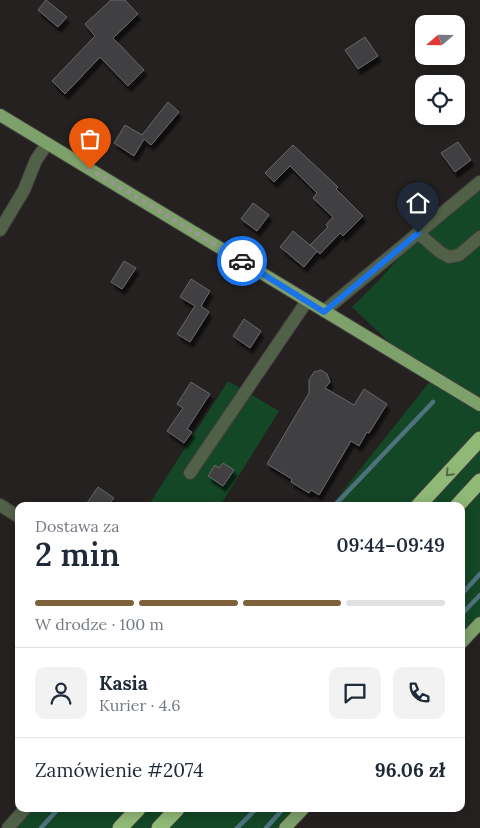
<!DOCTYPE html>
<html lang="pl">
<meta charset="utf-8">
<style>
:root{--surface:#fff;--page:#f2f2f3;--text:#1f2937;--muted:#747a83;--line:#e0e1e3;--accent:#7d613b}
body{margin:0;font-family:Lora,serif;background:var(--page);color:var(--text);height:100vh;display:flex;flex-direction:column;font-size:19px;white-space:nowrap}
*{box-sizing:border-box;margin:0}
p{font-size:16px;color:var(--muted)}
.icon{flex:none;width:28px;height:28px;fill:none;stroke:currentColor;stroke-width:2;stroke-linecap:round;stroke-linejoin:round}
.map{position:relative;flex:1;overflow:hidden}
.sheet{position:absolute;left:15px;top:502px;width:450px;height:310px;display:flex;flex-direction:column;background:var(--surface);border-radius:10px;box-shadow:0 2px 12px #0003}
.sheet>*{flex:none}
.needle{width:32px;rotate:250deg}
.buttons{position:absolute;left:415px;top:15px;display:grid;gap:10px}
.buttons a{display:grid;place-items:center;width:50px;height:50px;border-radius:10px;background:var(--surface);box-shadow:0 2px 12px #0003;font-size:25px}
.pin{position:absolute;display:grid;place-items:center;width:42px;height:42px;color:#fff;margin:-51px -21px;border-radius:50% 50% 50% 0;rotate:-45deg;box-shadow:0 0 5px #0007}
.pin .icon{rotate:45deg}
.courier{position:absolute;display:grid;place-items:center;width:50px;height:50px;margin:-25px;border:4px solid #1a73e8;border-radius:50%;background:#fff;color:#222;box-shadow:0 1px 6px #0007}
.overview em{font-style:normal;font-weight:600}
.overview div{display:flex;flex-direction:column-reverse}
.overview{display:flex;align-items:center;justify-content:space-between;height:85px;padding:0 20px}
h1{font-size:32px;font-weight:600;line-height:38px}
.bar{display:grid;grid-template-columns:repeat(4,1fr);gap:8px 5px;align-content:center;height:60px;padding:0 20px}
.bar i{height:6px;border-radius:4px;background:var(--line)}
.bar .selected{background:var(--accent)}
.bar p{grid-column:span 4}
.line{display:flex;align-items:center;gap:12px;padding:0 20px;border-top:1px solid var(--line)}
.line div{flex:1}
.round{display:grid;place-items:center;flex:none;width:52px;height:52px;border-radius:10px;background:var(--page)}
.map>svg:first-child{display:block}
.green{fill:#134725}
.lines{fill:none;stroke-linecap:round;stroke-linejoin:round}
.stream{stroke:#4d717d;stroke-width:4.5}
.building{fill:#403f42;stroke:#68676a;filter:url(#shadow)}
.minor-casing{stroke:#413e3d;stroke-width:14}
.major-casing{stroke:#413e3d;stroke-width:14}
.highway-casing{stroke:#413e3d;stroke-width:17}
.minor{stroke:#516147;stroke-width:12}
.major{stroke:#7ea06a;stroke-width:12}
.highway{stroke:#90b977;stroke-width:15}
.oneway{stroke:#556547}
.done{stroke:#989695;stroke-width:5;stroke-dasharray:0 9}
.route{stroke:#1a73e8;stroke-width:6}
</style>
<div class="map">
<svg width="480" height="828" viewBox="0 0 480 828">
<defs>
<filter id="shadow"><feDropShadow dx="3" dy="5.5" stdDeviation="1" flood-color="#0009"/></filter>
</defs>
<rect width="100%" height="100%" fill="#242120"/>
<g class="green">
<path d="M480,181V406L410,362L352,307L380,279L449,202Z"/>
<path d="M431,380L480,409V623L461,643V506H331Z"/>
<path d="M228,381L279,411L220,506H148Z"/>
<path d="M25,809H302L285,828H8Z"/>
</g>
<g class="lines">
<g class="stream">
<path d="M334,506L433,402"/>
<path d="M461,595L480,574"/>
<path d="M461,615L480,595"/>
<path d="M41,828L58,809"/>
<path d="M237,828L256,809"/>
<path d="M266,828L283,809"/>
</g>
</g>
<g class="building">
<path d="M46,0L67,17L58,27L38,10Z"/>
<path d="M111,0H125L138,14L113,38L144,70L128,86L100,57L65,94L52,81L95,36L85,24Z"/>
<path d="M365,37L378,56L358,69L345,50Z"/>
<path d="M168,102L179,112L151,145L144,139L134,156L114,143L125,125L142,135Z"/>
<path d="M458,142L471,160L455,172L441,153Z"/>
<path d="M293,145L338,187L336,189L363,216L343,236L340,233L320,254L310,245L328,227L326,225L333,217L313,198L317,193L290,166L274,182L265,173Z"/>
<path d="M253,203L269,215L257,231L241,219Z"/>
<path d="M293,231L317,251L304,267L280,247Z"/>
<path d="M124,261L136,268L122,289L111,282Z"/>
<path d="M191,279L210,291L201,306L209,312L190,342L177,334L195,306L180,297Z"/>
<path d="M244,319L261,331L250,348L233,336Z"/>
<path d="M321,370L327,374L330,382L325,388L354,405L364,389L387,404L369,433L367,432L359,446L351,441L319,495L311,490L309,493L291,482L292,479L267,464L309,393V380L314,372Z"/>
<path d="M191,382L210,394L187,429L192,432L184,443L167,431L183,408L177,404Z"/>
<path d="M223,463L234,470L223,486L208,476L215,465L219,468Z"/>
<path d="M98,487L114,498L108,506H85Z"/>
</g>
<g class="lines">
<defs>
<g id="minor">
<path d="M0,230L24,190L36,160L47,144"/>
<path d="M418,233L440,252L449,257L459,255L480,237"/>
<path d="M324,311L480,182"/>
<path d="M190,473L307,301"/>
<path d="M0,505L19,517"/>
<path d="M8,828L25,809"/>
</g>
<g id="major">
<path d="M0,115L480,405"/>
<path d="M461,643L480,623"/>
<path d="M285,828L303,809"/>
</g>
<g id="highway">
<path d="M418,506L480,439"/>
<path d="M457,506L480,481"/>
<path d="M120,828L138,809"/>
<path d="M159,828L177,809"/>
</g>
</defs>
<use href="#minor" class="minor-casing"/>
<use href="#major" class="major-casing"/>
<use href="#highway" class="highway-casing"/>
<use href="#minor" class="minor"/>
<use href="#major" class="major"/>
<use href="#highway" class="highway"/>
</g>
<defs><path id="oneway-chevron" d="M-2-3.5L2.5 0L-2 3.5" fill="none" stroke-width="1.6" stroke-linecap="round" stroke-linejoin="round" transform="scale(1.25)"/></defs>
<use class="oneway" href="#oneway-chevron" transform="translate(449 473) rotate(133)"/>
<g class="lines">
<path class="done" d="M90,169L242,261"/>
<path class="route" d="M242,261L324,312L418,233"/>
</g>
</svg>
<div class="buttons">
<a><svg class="needle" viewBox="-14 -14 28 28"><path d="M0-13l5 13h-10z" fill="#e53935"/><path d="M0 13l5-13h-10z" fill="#747a83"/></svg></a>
<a><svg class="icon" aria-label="locate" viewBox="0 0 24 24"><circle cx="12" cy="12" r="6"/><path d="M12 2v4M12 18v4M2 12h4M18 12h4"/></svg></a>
</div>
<div class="pin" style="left:90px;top:169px;background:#ea580c"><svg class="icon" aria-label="bag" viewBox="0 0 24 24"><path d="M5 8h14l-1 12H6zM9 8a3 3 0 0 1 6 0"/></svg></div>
<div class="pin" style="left:418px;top:233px;background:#1f2937"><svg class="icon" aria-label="home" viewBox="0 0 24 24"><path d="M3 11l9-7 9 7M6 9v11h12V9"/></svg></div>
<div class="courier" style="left:242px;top:261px"><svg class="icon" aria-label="car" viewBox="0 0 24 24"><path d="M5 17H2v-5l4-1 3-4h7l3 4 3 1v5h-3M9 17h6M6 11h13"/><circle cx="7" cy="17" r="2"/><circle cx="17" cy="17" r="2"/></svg></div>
<section class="sheet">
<div class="overview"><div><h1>2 min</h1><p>Dostawa za</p></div><em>09:44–09:49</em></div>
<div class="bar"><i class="selected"></i><i class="selected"></i><i class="selected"></i><i></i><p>W drodze · 100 m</p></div>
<div class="line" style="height:90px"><a class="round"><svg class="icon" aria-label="person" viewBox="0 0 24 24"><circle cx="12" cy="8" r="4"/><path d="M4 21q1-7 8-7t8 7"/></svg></a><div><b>Kasia</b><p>Kurier · 4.6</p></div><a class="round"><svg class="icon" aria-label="chat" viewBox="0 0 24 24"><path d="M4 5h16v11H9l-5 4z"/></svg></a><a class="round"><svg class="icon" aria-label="phone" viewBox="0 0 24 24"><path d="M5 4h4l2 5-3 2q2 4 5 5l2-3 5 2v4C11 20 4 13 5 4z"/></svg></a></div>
<div class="line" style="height:65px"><div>Zamówienie #2074</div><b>96.06 zł</b></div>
</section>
</div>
